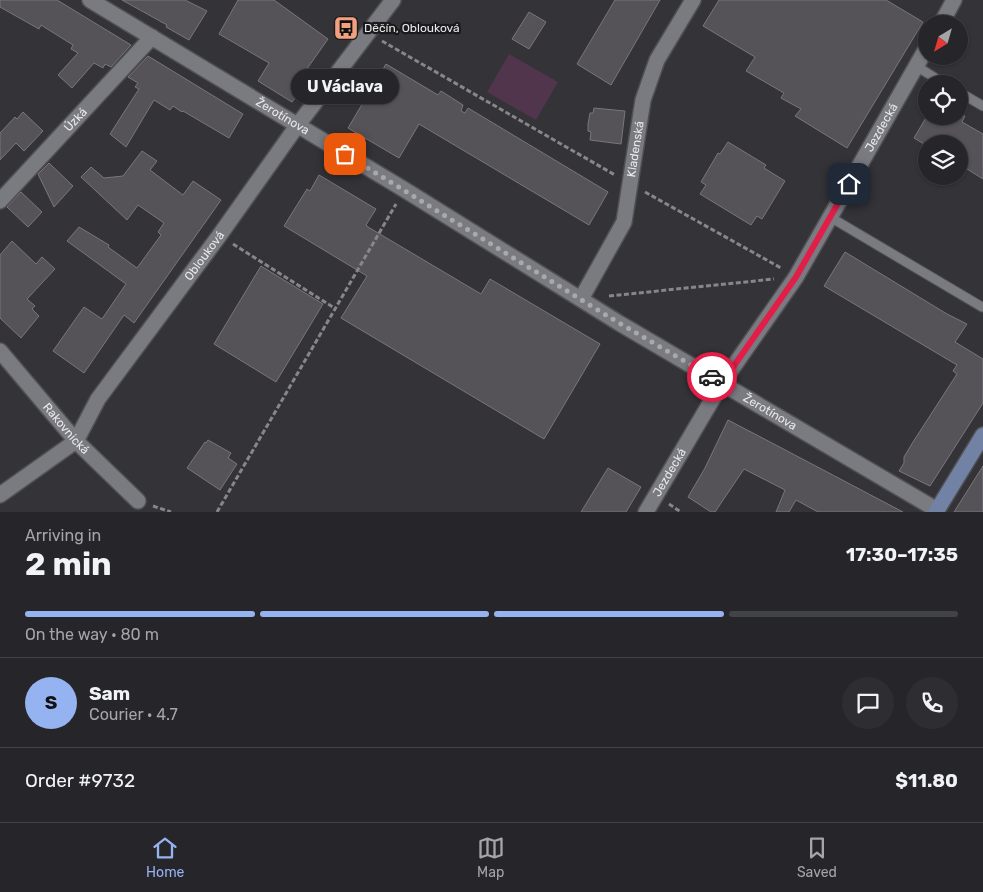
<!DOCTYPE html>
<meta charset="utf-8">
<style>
:root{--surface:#26262a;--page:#2e2e32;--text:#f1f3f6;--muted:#a4a5a8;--line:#424347;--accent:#95b2f1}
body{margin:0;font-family:Rubik,sans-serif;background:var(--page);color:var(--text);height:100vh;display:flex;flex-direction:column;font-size:19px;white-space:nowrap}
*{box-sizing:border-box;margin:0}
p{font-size:16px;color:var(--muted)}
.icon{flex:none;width:28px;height:28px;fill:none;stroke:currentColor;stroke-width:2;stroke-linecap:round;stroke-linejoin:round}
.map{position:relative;height:512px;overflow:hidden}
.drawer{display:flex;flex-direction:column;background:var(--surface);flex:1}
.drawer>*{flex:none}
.needle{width:32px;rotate:217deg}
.tools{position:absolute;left:918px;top:15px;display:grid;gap:10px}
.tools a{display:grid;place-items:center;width:50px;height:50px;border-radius:50%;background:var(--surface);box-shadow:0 1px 4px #0004,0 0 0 1px var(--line);font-size:25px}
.pin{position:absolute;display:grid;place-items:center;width:42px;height:42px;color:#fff;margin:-21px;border-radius:10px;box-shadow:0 2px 8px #0006}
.courier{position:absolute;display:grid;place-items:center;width:50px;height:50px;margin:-25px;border:4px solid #e11d48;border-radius:50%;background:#fff;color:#222;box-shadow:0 1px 6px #0007}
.bubble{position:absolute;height:35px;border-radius:18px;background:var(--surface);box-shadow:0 1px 4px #0004,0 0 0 1px var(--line);font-size:16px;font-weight:700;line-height:35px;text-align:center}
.headline em{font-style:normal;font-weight:700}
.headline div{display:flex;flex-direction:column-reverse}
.headline{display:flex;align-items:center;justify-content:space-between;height:85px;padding:0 25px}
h1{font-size:32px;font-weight:700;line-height:38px}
.bar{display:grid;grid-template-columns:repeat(4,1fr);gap:8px 5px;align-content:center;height:60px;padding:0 25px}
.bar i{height:6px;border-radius:4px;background:var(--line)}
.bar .selected{background:var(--accent)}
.bar p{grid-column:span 4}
.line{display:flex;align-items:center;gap:12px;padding:0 25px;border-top:1px solid var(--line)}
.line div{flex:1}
.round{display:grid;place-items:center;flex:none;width:52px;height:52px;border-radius:26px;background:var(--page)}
.tab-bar{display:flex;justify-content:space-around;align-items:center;height:70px;border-top:1px solid var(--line);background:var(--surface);font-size:14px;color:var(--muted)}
.tab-bar a{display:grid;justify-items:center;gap:2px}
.tab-bar .selected{color:var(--accent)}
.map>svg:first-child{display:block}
.green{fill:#51354d}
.building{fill:#555258;stroke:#79767c}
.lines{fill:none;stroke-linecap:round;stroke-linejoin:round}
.lane-casing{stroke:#505054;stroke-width:11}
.street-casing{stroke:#505054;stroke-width:18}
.secondary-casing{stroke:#505054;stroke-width:18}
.path{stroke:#86868b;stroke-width:3;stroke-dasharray:5 2.5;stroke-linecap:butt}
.lane{stroke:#7a7a81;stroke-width:9}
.street{stroke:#7a7a81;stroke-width:15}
.secondary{stroke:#7282a5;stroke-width:15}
.done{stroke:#a9a9ad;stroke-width:5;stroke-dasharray:0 9}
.route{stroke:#e11d48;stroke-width:6}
.labels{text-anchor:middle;stroke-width:4.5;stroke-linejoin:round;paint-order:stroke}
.poi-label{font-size:12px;fill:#e8e8ec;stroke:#1b1b1d;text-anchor:start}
.street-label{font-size:12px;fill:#e8e8ec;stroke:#1b1b1d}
</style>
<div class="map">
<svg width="983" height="512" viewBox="0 0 983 512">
<rect width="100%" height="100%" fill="#333338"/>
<path class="green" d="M509,54L558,82L536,120L487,92Z"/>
<g class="building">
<path d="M0,0H57L131,45L111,67L105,64L103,68L94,63L72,88L58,75L78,53L71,49L73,45L41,25L39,29L0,7Z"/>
<path d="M122,0H185L207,11L189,40L166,27L167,25Z"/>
<path d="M238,0H274L328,39L304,73L311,77L292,102L258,81L269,63L219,34Z"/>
<path d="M615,0H660L611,85L577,64Z"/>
<path d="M719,0H886L923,22L847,148L795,116L801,109L781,98L784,93L746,71L755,57L703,26Z"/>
<path d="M529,12L546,22L529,49L512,39Z"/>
<path d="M148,56L243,114L229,138L183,111L182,112L173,106L170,110L154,100L126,147L110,134L139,89L135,87L138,83L128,77Z"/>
<path d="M386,64L438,95L441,91L463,105L461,111L465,113L468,108L608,192L589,225L419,124L399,158L348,128Z"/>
<path d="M594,108L625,111L621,144L590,140L591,132L588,131V124L590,113H593Z"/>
<path d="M23,112L43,131L24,151L16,143L0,160V133L15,117L17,119Z"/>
<path d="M927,116H965L962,122L983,134V179L959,164V144H924L914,138Z"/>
<path d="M728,142L766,165L764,168L785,181L762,219L757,216L751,225L700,194L706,185L701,182L718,153L720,154Z"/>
<path d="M142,151L157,161L150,170L183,195L193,181L221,200L134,323L124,315L84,373L53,351L84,307L102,319L126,284L67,241L79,227L109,245L108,247L137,268L161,235L158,232L164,223L138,205L127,220L81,177L91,167L104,178L123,176Z"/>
<path d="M49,163L73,186L54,207L38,174Z"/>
<path d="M319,175L376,209L366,225L368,227L481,294L490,279L600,344L544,439L341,318L367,276L284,226L307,189L310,191Z"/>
<path d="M21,192L42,212L28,227L7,207Z"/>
<path d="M12,241L36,264L42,257L55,269L27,299L35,306L32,309L39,316L21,338L0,318V255Z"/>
<path d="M845,252L947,314L967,324L955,342L983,359V403L930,486L899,471L904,463V457L913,442L957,374L953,371L957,365L824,286Z"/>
<path d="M261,266L323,304L276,382L214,344Z"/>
<path d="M728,420L772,443L903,512H818L796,500L789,512H776L785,490L744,469L715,512H711L688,497L705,468Z"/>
<path d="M208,440L231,453L228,458L237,464L220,490L187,468L205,442L206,443Z"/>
<path d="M983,466V512H954Z"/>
<path d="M608,468L641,487L626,512H581Z"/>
</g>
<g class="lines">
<defs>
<g id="lane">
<path d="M916,66L945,84"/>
<path d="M959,92L983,106"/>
<path d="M830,217L982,307"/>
</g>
<g id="street">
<path id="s1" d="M90,0L405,190L619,323L937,510"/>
<path d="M941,24L954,0"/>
<path id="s2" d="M0,201L152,37"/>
<path id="s3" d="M581,299L624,222L643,100L657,60L693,0"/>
<path id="s4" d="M0,351L76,441L138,501"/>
<path id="s5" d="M0,495L76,441L98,399L219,236L297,126L393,0"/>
<path id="s6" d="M646,512L722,383L796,277L926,49"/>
</g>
<path id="secondary" d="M936,512L983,435"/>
</defs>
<use href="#lane" class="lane-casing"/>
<use href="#street" class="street-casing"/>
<use href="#secondary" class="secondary-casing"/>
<g class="path">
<path d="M382,41L615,175"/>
<path d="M645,192L781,268"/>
<path d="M233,244L336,309"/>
<path d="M609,296L774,279"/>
<path d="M669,504L681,512"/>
<path d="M153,506L171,512"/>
<path d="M217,512L396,204"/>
</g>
<use href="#lane" class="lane"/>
<use href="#street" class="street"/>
<use href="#secondary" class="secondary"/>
</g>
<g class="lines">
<path class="done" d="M345,154L619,323L712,377"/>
<path class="route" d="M712,377L722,383L796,277L849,184"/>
</g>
<defs>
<symbol id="bus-square" viewBox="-11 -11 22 22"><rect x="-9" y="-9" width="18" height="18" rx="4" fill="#f2a080" stroke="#1b1b1d"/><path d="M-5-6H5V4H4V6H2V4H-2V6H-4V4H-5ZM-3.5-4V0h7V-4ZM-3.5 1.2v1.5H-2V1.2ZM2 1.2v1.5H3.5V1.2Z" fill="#111"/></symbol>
</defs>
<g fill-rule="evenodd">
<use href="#bus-square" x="332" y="14" width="28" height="28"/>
</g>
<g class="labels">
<g class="poi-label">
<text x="364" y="32">Děčín, Oblouková</text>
</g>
<g class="street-label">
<text dy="4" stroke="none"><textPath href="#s1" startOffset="225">Žerotínova</textPath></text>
<text dy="4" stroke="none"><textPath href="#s2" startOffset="111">Úzká</textPath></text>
<text dy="4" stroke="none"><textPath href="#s6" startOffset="451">Jezdecká</textPath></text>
<text dy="4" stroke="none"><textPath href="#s3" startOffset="162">Kladenská</textPath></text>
<text dy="4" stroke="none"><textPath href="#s5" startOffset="319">Oblouková</textPath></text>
<text dy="4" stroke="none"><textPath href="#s1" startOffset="795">Žerotínova</textPath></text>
<text dy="4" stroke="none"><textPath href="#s4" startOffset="102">Rakovnická</textPath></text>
<text dy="4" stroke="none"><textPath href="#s6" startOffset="46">Jezdecká</textPath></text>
</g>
</g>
</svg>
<div class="tools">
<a><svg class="needle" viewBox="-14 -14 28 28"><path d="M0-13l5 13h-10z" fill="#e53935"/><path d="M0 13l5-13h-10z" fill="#a4a5a8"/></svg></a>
<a><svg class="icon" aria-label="locate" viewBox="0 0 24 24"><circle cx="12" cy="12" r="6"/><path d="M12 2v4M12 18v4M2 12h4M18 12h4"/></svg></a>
<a><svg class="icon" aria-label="layers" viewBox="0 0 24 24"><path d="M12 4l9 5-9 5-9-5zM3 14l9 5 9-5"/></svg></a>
</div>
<div class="pin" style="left:345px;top:154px;background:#ea580c"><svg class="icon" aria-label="bag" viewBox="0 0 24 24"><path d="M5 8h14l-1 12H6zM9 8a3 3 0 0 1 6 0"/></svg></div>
<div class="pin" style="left:849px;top:184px;background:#1f2937"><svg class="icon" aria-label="home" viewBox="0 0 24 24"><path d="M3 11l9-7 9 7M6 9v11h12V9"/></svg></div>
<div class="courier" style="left:712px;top:377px"><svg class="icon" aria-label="car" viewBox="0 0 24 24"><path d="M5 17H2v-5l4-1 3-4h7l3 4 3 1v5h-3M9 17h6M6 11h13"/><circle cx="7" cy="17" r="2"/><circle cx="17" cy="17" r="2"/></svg></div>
<div class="bubble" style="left:291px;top:69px;width:108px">U Václava</div>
</div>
<section class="drawer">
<div class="headline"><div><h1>2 min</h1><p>Arriving in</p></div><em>17:30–17:35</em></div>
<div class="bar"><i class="selected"></i><i class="selected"></i><i class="selected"></i><i></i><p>On the way · 80 m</p></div>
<div class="line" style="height:90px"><b class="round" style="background:var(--accent);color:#111">S</b><div><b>Sam</b><p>Courier · 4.7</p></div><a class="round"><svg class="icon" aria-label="chat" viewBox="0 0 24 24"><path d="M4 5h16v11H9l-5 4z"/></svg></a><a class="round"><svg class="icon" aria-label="phone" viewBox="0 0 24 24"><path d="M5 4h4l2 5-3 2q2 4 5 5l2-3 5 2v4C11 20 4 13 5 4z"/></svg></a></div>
<div class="line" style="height:65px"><div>Order #9732</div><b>$11.80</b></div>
</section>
<nav class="tab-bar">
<a class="selected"><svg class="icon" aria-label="home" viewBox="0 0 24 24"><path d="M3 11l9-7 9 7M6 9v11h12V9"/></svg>Home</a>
<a><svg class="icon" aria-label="map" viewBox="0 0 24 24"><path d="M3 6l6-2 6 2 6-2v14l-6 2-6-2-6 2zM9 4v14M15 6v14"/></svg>Map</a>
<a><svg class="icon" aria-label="saved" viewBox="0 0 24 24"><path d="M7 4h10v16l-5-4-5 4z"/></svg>Saved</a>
</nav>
